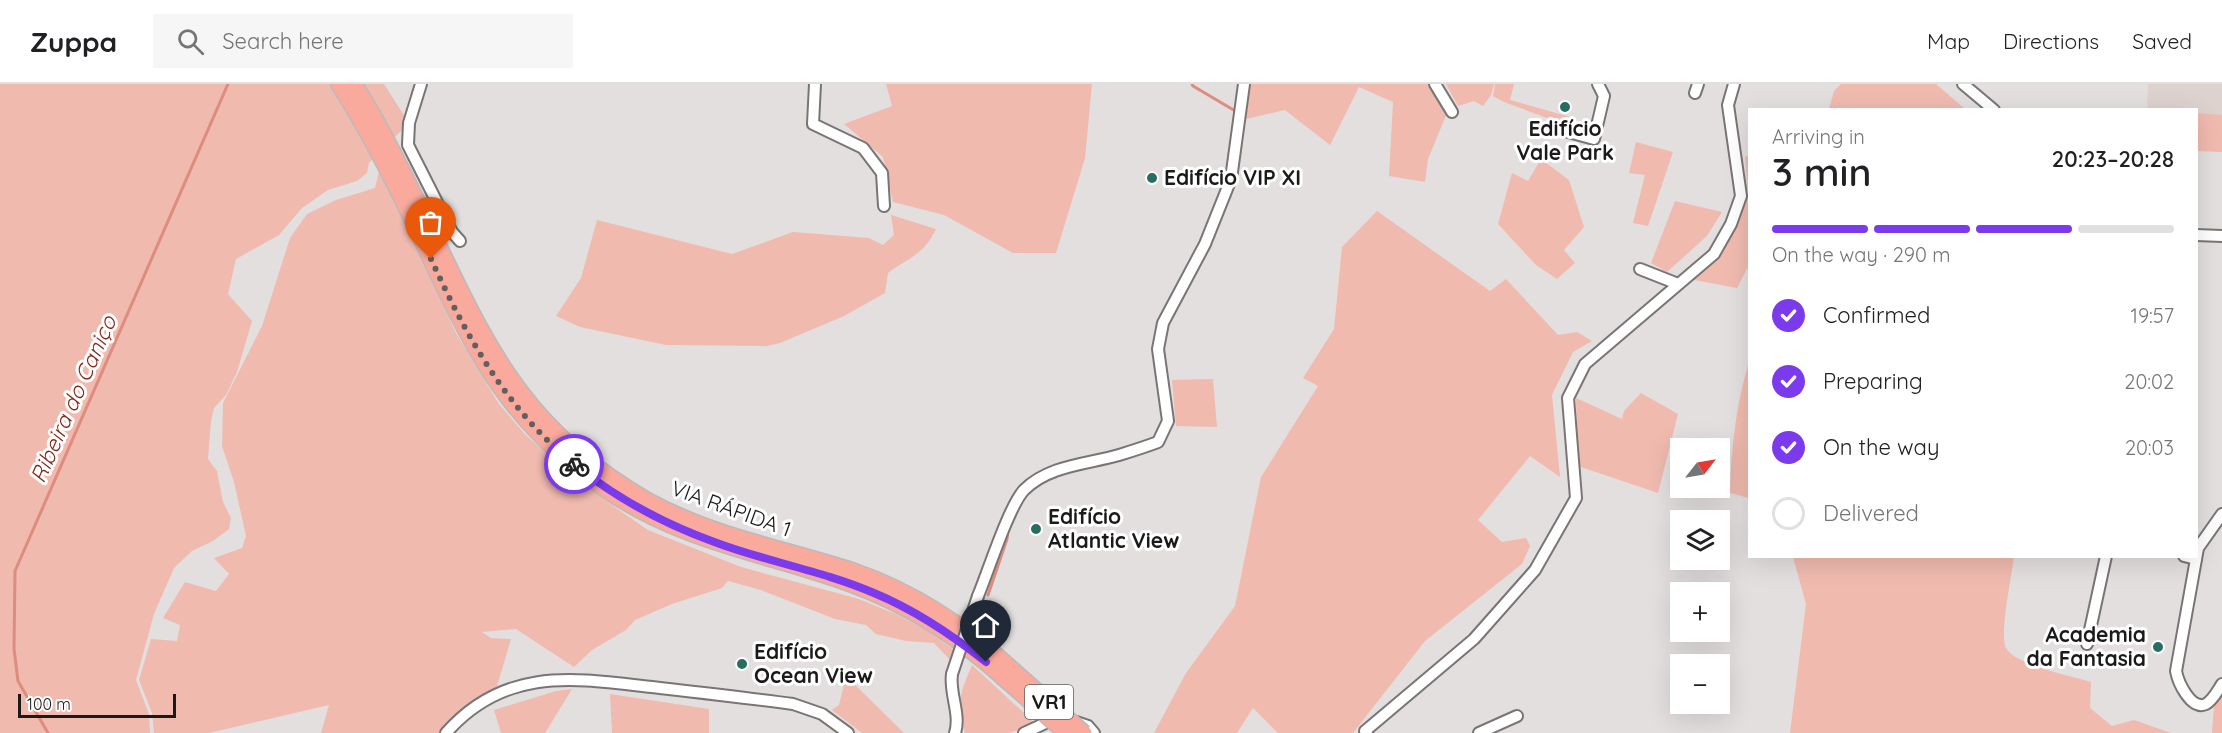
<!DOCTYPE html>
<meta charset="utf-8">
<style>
:root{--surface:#fff;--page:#f6f6f6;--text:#202124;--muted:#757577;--line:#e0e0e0;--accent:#7c3aed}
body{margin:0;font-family:Quicksand,sans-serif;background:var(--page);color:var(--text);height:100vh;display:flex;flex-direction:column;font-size:22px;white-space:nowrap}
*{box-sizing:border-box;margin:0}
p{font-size:20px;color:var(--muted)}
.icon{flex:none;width:33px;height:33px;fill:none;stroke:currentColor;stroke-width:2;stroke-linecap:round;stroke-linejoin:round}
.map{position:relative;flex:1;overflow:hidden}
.side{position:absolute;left:1748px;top:24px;width:450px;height:450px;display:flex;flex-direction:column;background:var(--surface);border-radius:0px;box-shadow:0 6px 24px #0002}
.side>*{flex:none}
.needle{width:39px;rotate:59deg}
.tools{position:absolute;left:1670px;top:354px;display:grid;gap:12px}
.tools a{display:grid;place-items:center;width:60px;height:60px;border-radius:0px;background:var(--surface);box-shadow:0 6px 24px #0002;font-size:30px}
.scale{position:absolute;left:18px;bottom:15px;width:158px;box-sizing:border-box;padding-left:6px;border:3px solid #1b1a1a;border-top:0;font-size:16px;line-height:21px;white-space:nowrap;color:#1b1a1a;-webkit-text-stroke:4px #fff;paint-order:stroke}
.pin{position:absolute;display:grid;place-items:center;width:51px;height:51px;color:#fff;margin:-62px -26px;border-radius:50% 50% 50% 0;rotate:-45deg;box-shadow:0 0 6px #0007}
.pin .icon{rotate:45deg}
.courier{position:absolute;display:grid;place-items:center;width:60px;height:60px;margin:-30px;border:4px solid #7c3aed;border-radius:50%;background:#fff;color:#222;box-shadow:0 2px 8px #0007}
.head em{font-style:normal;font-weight:600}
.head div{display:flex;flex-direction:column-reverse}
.head{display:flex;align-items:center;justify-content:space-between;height:102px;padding:0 24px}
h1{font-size:39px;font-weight:600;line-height:45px}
.bar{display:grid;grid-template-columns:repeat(4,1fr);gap:9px 6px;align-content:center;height:72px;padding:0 24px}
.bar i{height:8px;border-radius:4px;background:var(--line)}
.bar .selected{background:var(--accent)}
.bar p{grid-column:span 4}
ol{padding:0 24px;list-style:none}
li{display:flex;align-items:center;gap:18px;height:66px}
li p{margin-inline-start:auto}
li .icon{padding:6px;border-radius:50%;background:var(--accent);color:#fff;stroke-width:4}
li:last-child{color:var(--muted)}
li i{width:33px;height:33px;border:3px solid var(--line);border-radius:50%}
header{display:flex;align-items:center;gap:36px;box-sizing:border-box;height:84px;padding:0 30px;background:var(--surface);border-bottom:2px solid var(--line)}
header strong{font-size:28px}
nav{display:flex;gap:33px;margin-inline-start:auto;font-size:21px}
.search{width:420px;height:54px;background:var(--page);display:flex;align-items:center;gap:15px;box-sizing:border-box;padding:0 21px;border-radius:0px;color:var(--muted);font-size:22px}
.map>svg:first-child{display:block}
.built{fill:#ded2cf}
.green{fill:#f0baaf}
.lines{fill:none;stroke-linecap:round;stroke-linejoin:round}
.stream{stroke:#de8c7e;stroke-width:3}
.minor-casing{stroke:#797575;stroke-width:14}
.highway-casing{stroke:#bbbaba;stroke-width:18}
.minor{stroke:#fff;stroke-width:10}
.highway{stroke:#faaa9c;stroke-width:15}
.minor-bridge-casing{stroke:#797575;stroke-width:14;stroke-linecap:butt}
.highway-bridge-casing{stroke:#bbbaba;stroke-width:18;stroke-linecap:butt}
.minor-bridge{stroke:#fff;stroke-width:10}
.highway-bridge{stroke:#faaa9c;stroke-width:15}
.done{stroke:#615f5f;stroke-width:6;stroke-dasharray:0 10.8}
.route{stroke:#7c3aed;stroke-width:8}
.poi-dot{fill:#276d61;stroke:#fff;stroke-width:2}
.labels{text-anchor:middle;stroke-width:6;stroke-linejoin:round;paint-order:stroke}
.shield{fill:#fff;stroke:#5f5f5f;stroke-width:1.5}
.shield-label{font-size:20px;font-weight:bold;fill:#1b1a1a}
.poi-label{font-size:21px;font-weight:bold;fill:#1b1a1a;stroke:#fff;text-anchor:start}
.street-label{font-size:21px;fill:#1b1a1a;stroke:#fff}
.water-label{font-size:22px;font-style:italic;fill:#87271b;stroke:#fff}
</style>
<header>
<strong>Zuppa</strong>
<div class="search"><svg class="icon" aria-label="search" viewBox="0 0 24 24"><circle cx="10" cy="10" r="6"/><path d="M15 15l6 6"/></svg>Search here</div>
<nav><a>Map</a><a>Directions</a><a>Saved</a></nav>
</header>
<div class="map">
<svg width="2222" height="649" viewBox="0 0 2222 649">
<rect width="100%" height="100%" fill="#e3dfdf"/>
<path class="built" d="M2148,0H2222V68L2196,65V26H2147Z"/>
<g class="green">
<path d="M0,0H384L409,39L369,79L367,89L357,97L328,106L302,124L279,151L236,175L228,210L252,237L237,288L226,311L214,324L211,337L208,375L217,387L223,418L231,434L229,445L213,457L192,467L174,484L154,530L136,596L149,630L150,649H0Z"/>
<path d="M886,0H1092L1085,74L1056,169H1013L944,131L893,118L883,73L844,40L892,22Z"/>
<path d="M1251,0H1429L1447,29L1428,75L1425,98L1389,92L1393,18L1359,3L1330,61L1285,26L1242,36Z"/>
<path d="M1446,0H1494L1491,11L1483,22L1474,17L1458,22Z"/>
<path d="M1495,0H1514L1510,16L1570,33L1569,42L1504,18L1493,12Z"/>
<path d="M1841,0H1936L1965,25H1829L1834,7Z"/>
<path d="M2196,29L2222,31V68L2196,67Z"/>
<path d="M1636,58L1673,68L1648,142L1633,139L1645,91L1629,89Z"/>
<path d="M1749,71V181L1737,204L1689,195L1718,172L1738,138L1748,112L1745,73Z"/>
<path d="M1541,75L1569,96L1584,143L1564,166L1575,179L1557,195L1536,181L1498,140L1512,89L1528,97Z"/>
<path d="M380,84L456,249L499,320L525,350L555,377L616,424L648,446L741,483L859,515L898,531L929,548L958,569L954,580L934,559L906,557L876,550L866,541L835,535L761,506L728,497L722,504L672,520L635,536L626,546L592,566L574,583L516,545L482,548L491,554L511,555L495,609L444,649H321L329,621L209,649H154L152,629L139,596L151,555L177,557L180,541L163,534L185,498L216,507L229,490L214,474L242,464L246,452L234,398L222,362L223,319L262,242L290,154L307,130L336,116L375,104Z"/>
<path d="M1675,117L1722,128L1707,152L1667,188L1651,179Z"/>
<path d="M1377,127L1490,207L1506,195L1558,251L1577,248L1592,257L1573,268L1552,311L1560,393L1530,372L1478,436L1502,458L1526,454L1530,462L1522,480L1425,557L1353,649H1278L1253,624L1237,649H1154L1186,589L1235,522L1261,393L1318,302L1303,294L1334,245L1342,163Z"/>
<path d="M891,131L936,145C923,172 909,173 888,189L885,209L844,232L780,259L767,262L666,261L580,243L556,232L581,194L597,136L732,170L793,148L869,154L883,161L894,151Z"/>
<path d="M1749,278V414L1730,409C1731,365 1736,320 1749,278Z"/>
<path d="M1213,295L1217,343L1176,342L1172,296Z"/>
<path d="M1641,309L1678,330L1658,409L1578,382L1576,314L1622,335L1624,327Z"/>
<path d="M1793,473H2014C2012,490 1999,551 2006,564C2015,581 2072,592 2091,598L2090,624L2112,642L2134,636L2171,649H1790L1806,520Z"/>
<path d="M972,581L1036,640L1009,649H965C957,617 959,612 972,581Z"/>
<path d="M846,592L904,649H862L832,626L839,621Z"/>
<path d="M572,605L545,649H501L494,626L556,607Z"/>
<path d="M2222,608V649H2212L2214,620Z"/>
<path d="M610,610L709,625V649H612Z"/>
</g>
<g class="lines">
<g class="stream">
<path d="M1192,0L1193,2L1237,28V30"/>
<path d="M988,511L1007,455L1008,447"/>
<path d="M48,649L18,597L14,565L15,487L228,0"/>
</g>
<defs>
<g id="minor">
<path d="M421,0L409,39L408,61L452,148L460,157"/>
<path d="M815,0L813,40L863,64L882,89L884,122"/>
<path d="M1435,0L1452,28"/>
<path d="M1963,0L1994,26"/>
<path d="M1695,9L1698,0"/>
<path d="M1565,47L1594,55L1604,12L1598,0"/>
<path d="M2196,151L2222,152"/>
<path d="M1640,185L1678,200"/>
<path d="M2222,430L2198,464L2176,587C2178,598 2191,627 2206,620C2213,616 2218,606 2222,600"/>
<path d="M2184,472L2196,475"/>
<path d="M978,512C988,488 1009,422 1024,406C1049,381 1088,380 1119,371C1132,367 1145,363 1158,358L1168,337L1158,265L1163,239L1205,160L1231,95L1244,0"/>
<path d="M2087,560L2106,472"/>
<path d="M952,590C949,609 961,630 955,649"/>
<path d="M1076,638L1088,642L1094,649"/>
<path d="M446,649C507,580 578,595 660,604C704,609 748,614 793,620L822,630L848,649"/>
<path d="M1024,649L1052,636H1057"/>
<path d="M1367,649L1365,647L1474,555L1535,486L1576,414L1568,314L1585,280L1714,170L1731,140L1741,112L1728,21L1734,0"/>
<path d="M1479,649L1517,632"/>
</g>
<g id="highway">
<path d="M339,0C370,49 396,101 421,154C447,209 472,266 509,315C538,353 577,387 617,413C689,459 772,471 851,500C909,521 960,554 1006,596"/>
<path d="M354,0C384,47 408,98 432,148C459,203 483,258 520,307C554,353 601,390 650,418C713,452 785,465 853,487C914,508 967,543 1014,587"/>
</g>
</defs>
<use href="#minor" class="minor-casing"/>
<use href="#highway" class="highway-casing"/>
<use href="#minor" class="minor"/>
<use href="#highway" class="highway"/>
<defs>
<path id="minor-bridge" d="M952,590L978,512"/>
<g id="highway-bridge">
<path d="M1014,587L1084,649"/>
<path d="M1006,596L1066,649"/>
</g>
</defs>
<use href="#minor-bridge" class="minor-bridge-casing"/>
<use href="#highway-bridge" class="highway-bridge-casing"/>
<use href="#minor-bridge" class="minor-bridge"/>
<use href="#highway-bridge" class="highway-bridge"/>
</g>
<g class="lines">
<path class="done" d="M431,175C466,252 507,326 574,380"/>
<path class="route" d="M574,380C617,415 664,440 717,459C768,478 823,487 874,509C915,526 951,550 986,578"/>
</g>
<g class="poi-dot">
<circle cx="1565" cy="23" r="6"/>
<circle cx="1152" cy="94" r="6"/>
<circle cx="1036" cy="445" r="6"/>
<circle cx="2158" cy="563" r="6"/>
<circle cx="742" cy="580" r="6"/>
</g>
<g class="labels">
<rect class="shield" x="1025" y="601" width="48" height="34" rx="4.5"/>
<g class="shield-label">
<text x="1049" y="625">VR1</text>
</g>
<g class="poi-label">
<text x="1565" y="52" text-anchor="middle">Edifício<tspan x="1565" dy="24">Vale Park</tspan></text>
<text x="1164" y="101">Edifício VIP XI</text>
<text x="1048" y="440">Edifício<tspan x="1048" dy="24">Atlantic View</tspan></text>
<text x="2146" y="558" text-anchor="end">Academia<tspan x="2146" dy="24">da Fantasia</tspan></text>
<text x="754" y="575">Edifício<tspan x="754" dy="24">Ocean View</tspan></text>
</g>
<g class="street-label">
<text transform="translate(731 425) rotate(20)" y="7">VIA RÁPIDA 1</text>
</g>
<g class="water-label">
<text transform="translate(73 315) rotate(-66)" y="8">Ribeira do Caniço</text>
</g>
</g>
</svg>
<div class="tools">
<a><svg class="needle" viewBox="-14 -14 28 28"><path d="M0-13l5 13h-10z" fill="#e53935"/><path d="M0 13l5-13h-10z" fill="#757577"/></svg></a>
<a><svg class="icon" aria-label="layers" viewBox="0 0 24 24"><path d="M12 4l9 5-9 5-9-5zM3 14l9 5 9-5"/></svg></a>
<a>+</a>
<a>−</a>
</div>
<div class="scale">100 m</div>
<div class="pin" style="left:431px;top:175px;background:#ea580c"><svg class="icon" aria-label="bag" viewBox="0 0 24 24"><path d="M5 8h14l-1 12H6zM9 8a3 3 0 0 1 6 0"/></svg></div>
<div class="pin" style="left:986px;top:578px;background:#1f2937"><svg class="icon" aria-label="home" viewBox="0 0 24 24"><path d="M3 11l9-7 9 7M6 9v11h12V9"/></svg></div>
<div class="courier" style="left:574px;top:380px"><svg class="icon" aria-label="bike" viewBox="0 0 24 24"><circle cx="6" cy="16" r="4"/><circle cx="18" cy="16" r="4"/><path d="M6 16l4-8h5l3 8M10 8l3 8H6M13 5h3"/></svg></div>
<section class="side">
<div class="head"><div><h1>3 min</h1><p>Arriving in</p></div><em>20:23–20:28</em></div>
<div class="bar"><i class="selected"></i><i class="selected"></i><i class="selected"></i><i></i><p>On the way · 290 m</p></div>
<ol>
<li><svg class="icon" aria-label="check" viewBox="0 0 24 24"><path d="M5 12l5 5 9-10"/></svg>Confirmed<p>19:57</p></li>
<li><svg class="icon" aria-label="check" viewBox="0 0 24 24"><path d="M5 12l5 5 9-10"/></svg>Preparing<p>20:02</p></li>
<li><svg class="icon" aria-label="check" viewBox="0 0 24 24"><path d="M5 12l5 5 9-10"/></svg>On the way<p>20:03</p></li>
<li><i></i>Delivered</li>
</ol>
</section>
</div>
